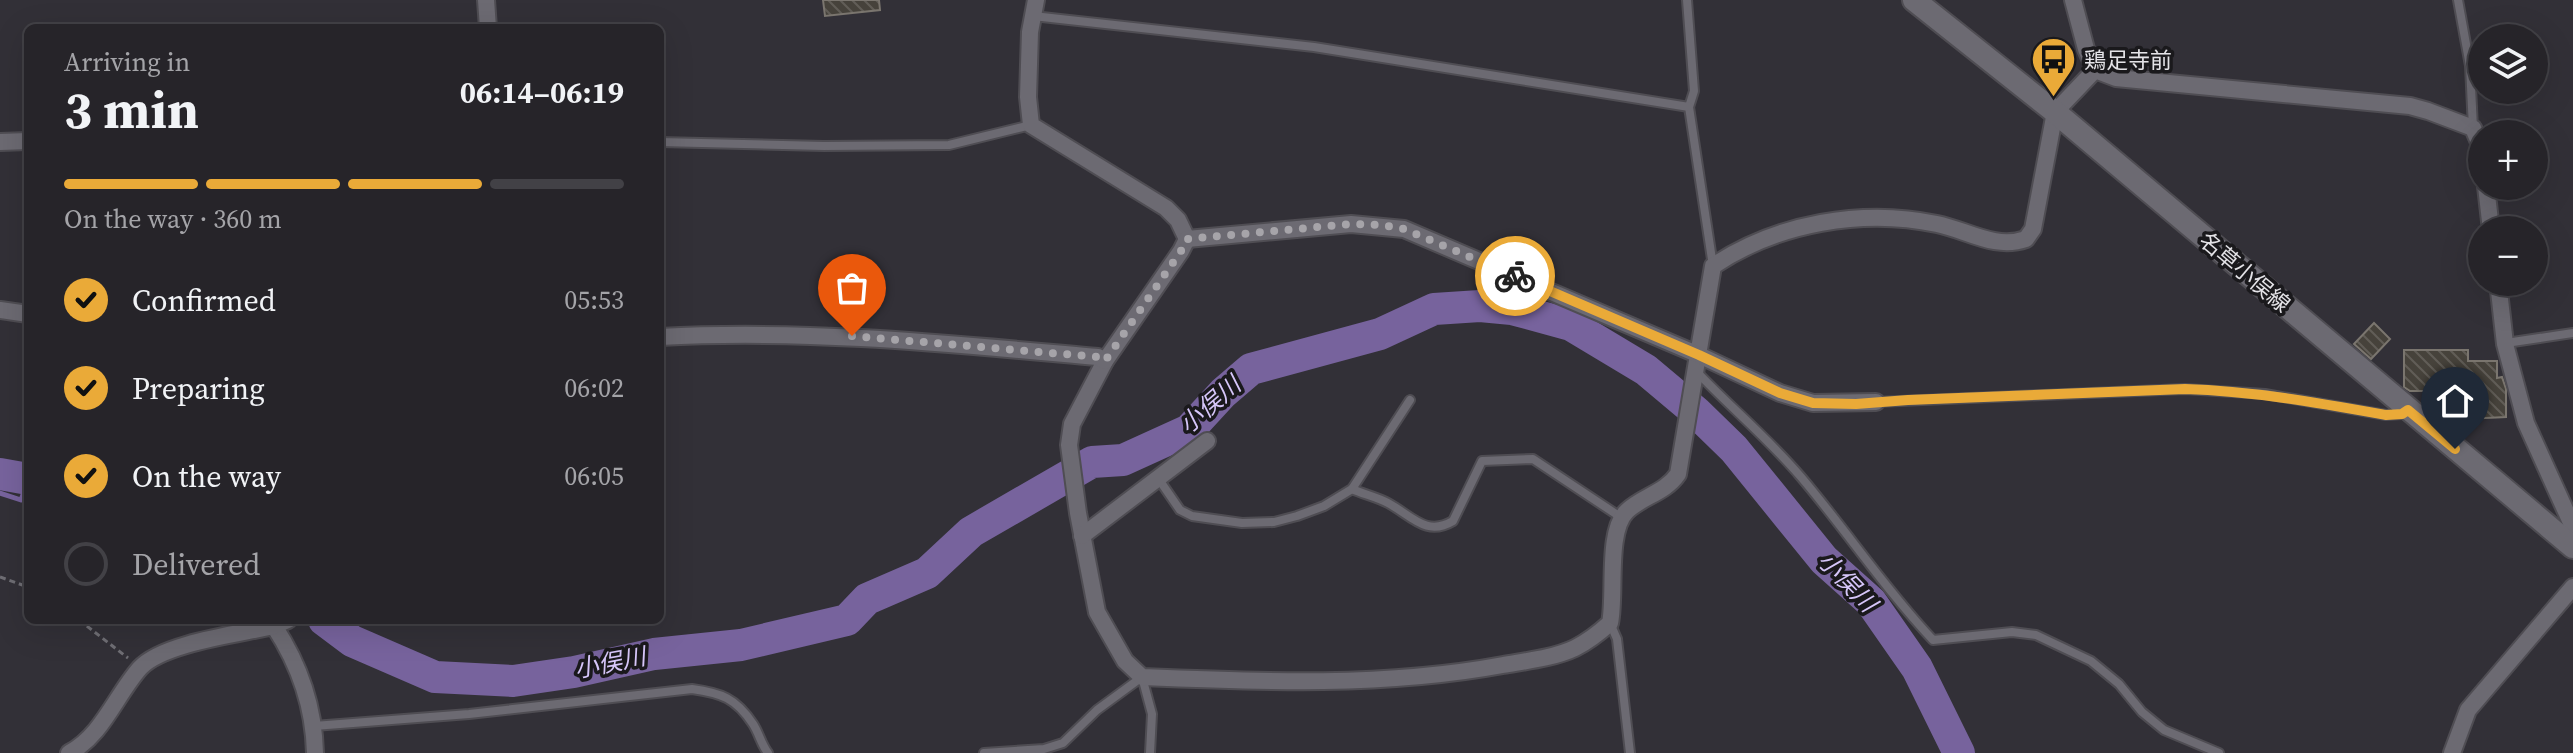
<!DOCTYPE html>
<meta charset="utf-8">
<style>
:root{--surface:#262429;--page:#323035;--text:#f1f3f6;--muted:#a4a4a8;--line:#424146;--accent:#eaaa38}
body{margin:0;font-family:"Source Serif 4","Noto Sans JP",serif;background:var(--page);color:var(--text);height:100vh;display:flex;flex-direction:column;font-size:30px;white-space:nowrap}
*{box-sizing:border-box;margin:0}
p{font-size:26px;color:var(--muted)}
.icon{flex:none;width:44px;height:44px;fill:none;stroke:currentColor;stroke-width:2;stroke-linecap:round;stroke-linejoin:round}
.map{position:relative;flex:1;overflow:hidden}
.panel{position:absolute;left:24px;top:24px;width:640px;height:600px;display:flex;flex-direction:column;background:var(--surface);border-radius:12px;box-shadow:0 8px 32px #0002,0 0 0 2px var(--line)}
.panel>*{flex:none}
.buttons{position:absolute;left:2468px;top:24px;display:grid;gap:16px}
.buttons a{display:grid;place-items:center;width:80px;height:80px;border-radius:50%;background:var(--surface);box-shadow:0 8px 32px #0002,0 0 0 2px var(--line);font-size:40px}
.pin{position:absolute;display:grid;place-items:center;width:68px;height:68px;color:#fff;margin:-82px -34px;border-radius:50% 50% 50% 0;rotate:-45deg;box-shadow:0 0 8px #0007}
.pin .icon{rotate:45deg}
.courier{position:absolute;display:grid;place-items:center;width:80px;height:80px;margin:-40px;border:6px solid #eaaa38;border-radius:50%;background:#fff;color:#222;box-shadow:0 2px 10px #0007}
.headline em{font-style:normal;font-weight:700}
.headline div{display:flex;flex-direction:column-reverse}
.headline{display:flex;align-items:center;justify-content:space-between;height:136px;padding:0 40px}
h1{font-size:52px;font-weight:700;line-height:60px}
.bar{display:grid;grid-template-columns:repeat(4,1fr);gap:12px 8px;align-content:center;height:96px;padding:0 40px}
.bar i{height:10px;border-radius:6px;background:var(--line)}
.bar .selected{background:var(--accent)}
.bar p{grid-column:span 4}
ol{padding:0 40px;list-style:none}
li{display:flex;align-items:center;gap:24px;height:88px}
li p{margin-inline-start:auto}
li .icon{padding:8px;border-radius:50%;background:var(--accent);color:#111;stroke-width:4}
li:last-child{color:var(--muted)}
li i{width:44px;height:44px;border:4px solid var(--line);border-radius:50%}
.map>svg:first-child{display:block}
.lines{fill:none;stroke-linecap:round;stroke-linejoin:round}
.stream{stroke:#77639d;stroke-width:5}
.river{stroke:#77639d;stroke-width:32}
.building{fill:url(#building-back-hatch);stroke:#7a756e;stroke-width:2}
.service-casing{stroke:#4f4d53;stroke-width:12}
.minor-casing{stroke:#4f4d53;stroke-width:20}
.secondary-casing{stroke:#4f4d53;stroke-width:26}
.path{stroke:#6f6e74;stroke-width:3;stroke-dasharray:6 4;stroke-linecap:butt}
.service{stroke:#6c6a72;stroke-width:8}
.minor{stroke:#6c6a72;stroke-width:16}
.secondary{stroke:#6c6a72;stroke-width:22}
.done{stroke:#a6a4a9;stroke-width:8;stroke-dasharray:0 14.4}
.route{stroke:#eaaa38;stroke-width:10}
.labels{text-anchor:middle;stroke-width:7;stroke-linejoin:round;paint-order:stroke}
.poi-label{font-size:22px;fill:#e4e3e7;stroke:#1a191c;text-anchor:start}
.street-label{font-size:22px;fill:#e4e3e7;stroke:#1a191c}
.water-label{font-size:24px;font-style:italic;fill:#d6c6f9;stroke:#1a191c}
</style>
<div class="map">
<svg width="2573" height="753" viewBox="0 0 2573 753">
<defs>
<pattern id="building-back-hatch" width="6" height="6" patternUnits="userSpaceOnUse" patternTransform="scale(2)"><rect width="6" height="6" fill="#46423b"/><path d="M-1 5l2 2M0 0l6 6M5-1l2 2" fill="none" stroke="#615d57"/></pattern>
</defs>
<rect width="100%" height="100%" fill="#323037"/>
<g class="lines">
<path class="stream" d="M0,493L21,500L28,482"/>
<g class="river">
<path d="M0,474L28,479"/>
<path d="M324,620L352,641L435,677L513,681L574,672L654,654L741,645L847,620L867,599L927,573L971,532L1092,462L1123,460L1189,430L1223,393L1251,369L1380,334L1434,309L1480,306L1512,309L1571,325L1646,370L1696,412L1734,449L1824,560L1871,602L1917,668L1959,753"/>
</g>
</g>
<g class="building">
<path d="M823,0H879L880,10L825,16Z"/>
<path d="M2374,323L2390,339L2371,359L2354,344Z"/>
<path d="M2404,350H2468V361H2497V378L2502,377L2506,389V417L2444,420V391H2410L2404,387Z"/>
</g>
<g class="lines">
<defs>
<g id="service">
<path d="M1687,0L1694,91L1689,107L1713,266"/>
<path d="M2458,0L2470,66L2473,128"/>
<path d="M1033,16L1314,47L1689,107"/>
<path d="M660,142L824,146L949,145L1031,125"/>
<path d="M2506,343L2573,333"/>
<path d="M1696,371C1730,407 1768,438 1801,477C1846,530 1885,589 1933,640L2012,632L2036,635L2091,661L2119,684L2142,712L2164,730L2219,753"/>
<path d="M1876,402L2185,389L2265,394L2386,415L2402,414L2407,410"/>
<path d="M1158,478L1180,510L1192,516L1242,523L1274,522L1297,516L1324,506L1352,489L1410,400"/>
<path d="M1352,489C1363,494 1377,497 1388,503C1412,516 1426,537 1453,521L1482,461L1533,459L1622,518"/>
<path d="M1610,623L1617,639L1630,753"/>
<path d="M314,726L469,714L692,689C721,693 736,698 753,724C759,733 761,744 768,753"/>
<path d="M984,753L1044,749L1063,743L1097,710L1142,677L1152,714L1150,753"/>
</g>
<g id="minor">
<path d="M486,0L488,28"/>
<path d="M1036,0L1030,32L1028,97L1031,125L1166,208L1178,220L1187,239L1181,251L1105,361L1072,424L1069,445L1078,513L1097,612L1125,661L1142,677C1262,682 1385,687 1503,665C1526,661 1554,658 1575,648C1587,642 1600,632 1610,623C1616,594 1606,531 1627,511C1643,496 1665,493 1678,474L1713,266C1777,223 1863,208 1937,224C1967,230 1995,250 2026,239L2033,229L2055,112L2095,70"/>
<path d="M2073,0L2086,49L2095,70L2116,78L2410,106L2428,111L2473,128L2482,149"/>
<path d="M0,142L28,141"/>
<path d="M2486,186L2491,230"/>
<path d="M1187,239L1351,224L1404,229L1699,355L1780,393L1813,403L1876,402"/>
<path d="M2498,282L2505,344L2526,423L2573,527"/>
<path d="M0,310L28,314"/>
<path d="M660,337C807,329 952,344 1098,357L1105,361"/>
<path d="M1082,536L1207,441"/>
<path d="M274,626C299,664 314,708 315,753"/>
<path d="M69,753C102,736 116,695 140,668C163,643 239,634 274,626L288,620"/>
<path d="M2452,753L2468,710L2573,587"/>
</g>
<path id="secondary" d="M1914,0L2055,112L2573,547"/>
</defs>
<use href="#service" class="service-casing"/>
<use href="#minor" class="minor-casing"/>
<use href="#secondary" class="secondary-casing"/>
<g class="path">
<path d="M0,577L28,587"/>
<path d="M79,620L128,658"/>
</g>
<use href="#service" class="service"/>
<use href="#minor" class="minor"/>
<use href="#secondary" class="secondary"/>
</g>
<g class="lines">
<path class="done" d="M852,336L1098,357L1105,361L1181,251L1187,239L1351,224L1383,225L1404,229L1515,276"/>
<path class="route" d="M1515,276L1699,355L1780,393L1813,403L1856,404L1908,400L2185,389C2253,391 2319,403 2386,415L2402,414L2408,410L2455,449"/>
</g>
<defs>
<symbol id="bus-pin" viewBox="-11 -11 22 30"><path d="M0 17L-7.5 6A9.5 9.5 0 1 1 7.5 6Z" fill="#eaaa38" stroke="#1a191c"/><path d="M-5-6H5V4H4V6H2V4H-2V6H-4V4H-5ZM-3.5-4V0h7V-4ZM-3.5 1.2v1.5H-2V1.2ZM2 1.2v1.5H3.5V1.2Z" fill="#111"/></symbol>
</defs>
<g fill-rule="evenodd">
<use href="#bus-pin" x="2028" y="34" width="51" height="69"/>
</g>
<g class="labels">
<g class="poi-label">
<text x="2084" y="68">鶏足寺前</text>
</g>
<g class="street-label">
<text transform="translate(2245 272) rotate(40)" y="8">名草小俣線</text>
</g>
<g class="water-label">
<text transform="translate(1210 405) rotate(-41)" y="8">小俣川</text>
<text transform="translate(1847 582) rotate(46)" y="8">小俣川</text>
<text transform="translate(610 663) rotate(-11)" y="8">小俣川</text>
</g>
</g>
</svg>
<div class="buttons">
<a><svg class="icon" aria-label="layers" viewBox="0 0 24 24"><path d="M12 4l9 5-9 5-9-5zM3 14l9 5 9-5"/></svg></a>
<a>+</a>
<a>−</a>
</div>
<div class="pin" style="left:852px;top:336px;background:#ea580c"><svg class="icon" aria-label="bag" viewBox="0 0 24 24"><path d="M5 8h14l-1 12H6zM9 8a3 3 0 0 1 6 0"/></svg></div>
<div class="pin" style="left:2455px;top:449px;background:#1f2937"><svg class="icon" aria-label="home" viewBox="0 0 24 24"><path d="M3 11l9-7 9 7M6 9v11h12V9"/></svg></div>
<div class="courier" style="left:1515px;top:276px"><svg class="icon" aria-label="bike" viewBox="0 0 24 24"><circle cx="6" cy="16" r="4"/><circle cx="18" cy="16" r="4"/><path d="M6 16l4-8h5l3 8M10 8l3 8H6M13 5h3"/></svg></div>
<section class="panel">
<div class="headline"><div><h1>3 min</h1><p>Arriving in</p></div><em>06:14–06:19</em></div>
<div class="bar"><i class="selected"></i><i class="selected"></i><i class="selected"></i><i></i><p>On the way · 360 m</p></div>
<ol>
<li><svg class="icon" aria-label="check" viewBox="0 0 24 24"><path d="M5 12l5 5 9-10"/></svg>Confirmed<p>05:53</p></li>
<li><svg class="icon" aria-label="check" viewBox="0 0 24 24"><path d="M5 12l5 5 9-10"/></svg>Preparing<p>06:02</p></li>
<li><svg class="icon" aria-label="check" viewBox="0 0 24 24"><path d="M5 12l5 5 9-10"/></svg>On the way<p>06:05</p></li>
<li><i></i>Delivered</li>
</ol>
</section>
</div>
